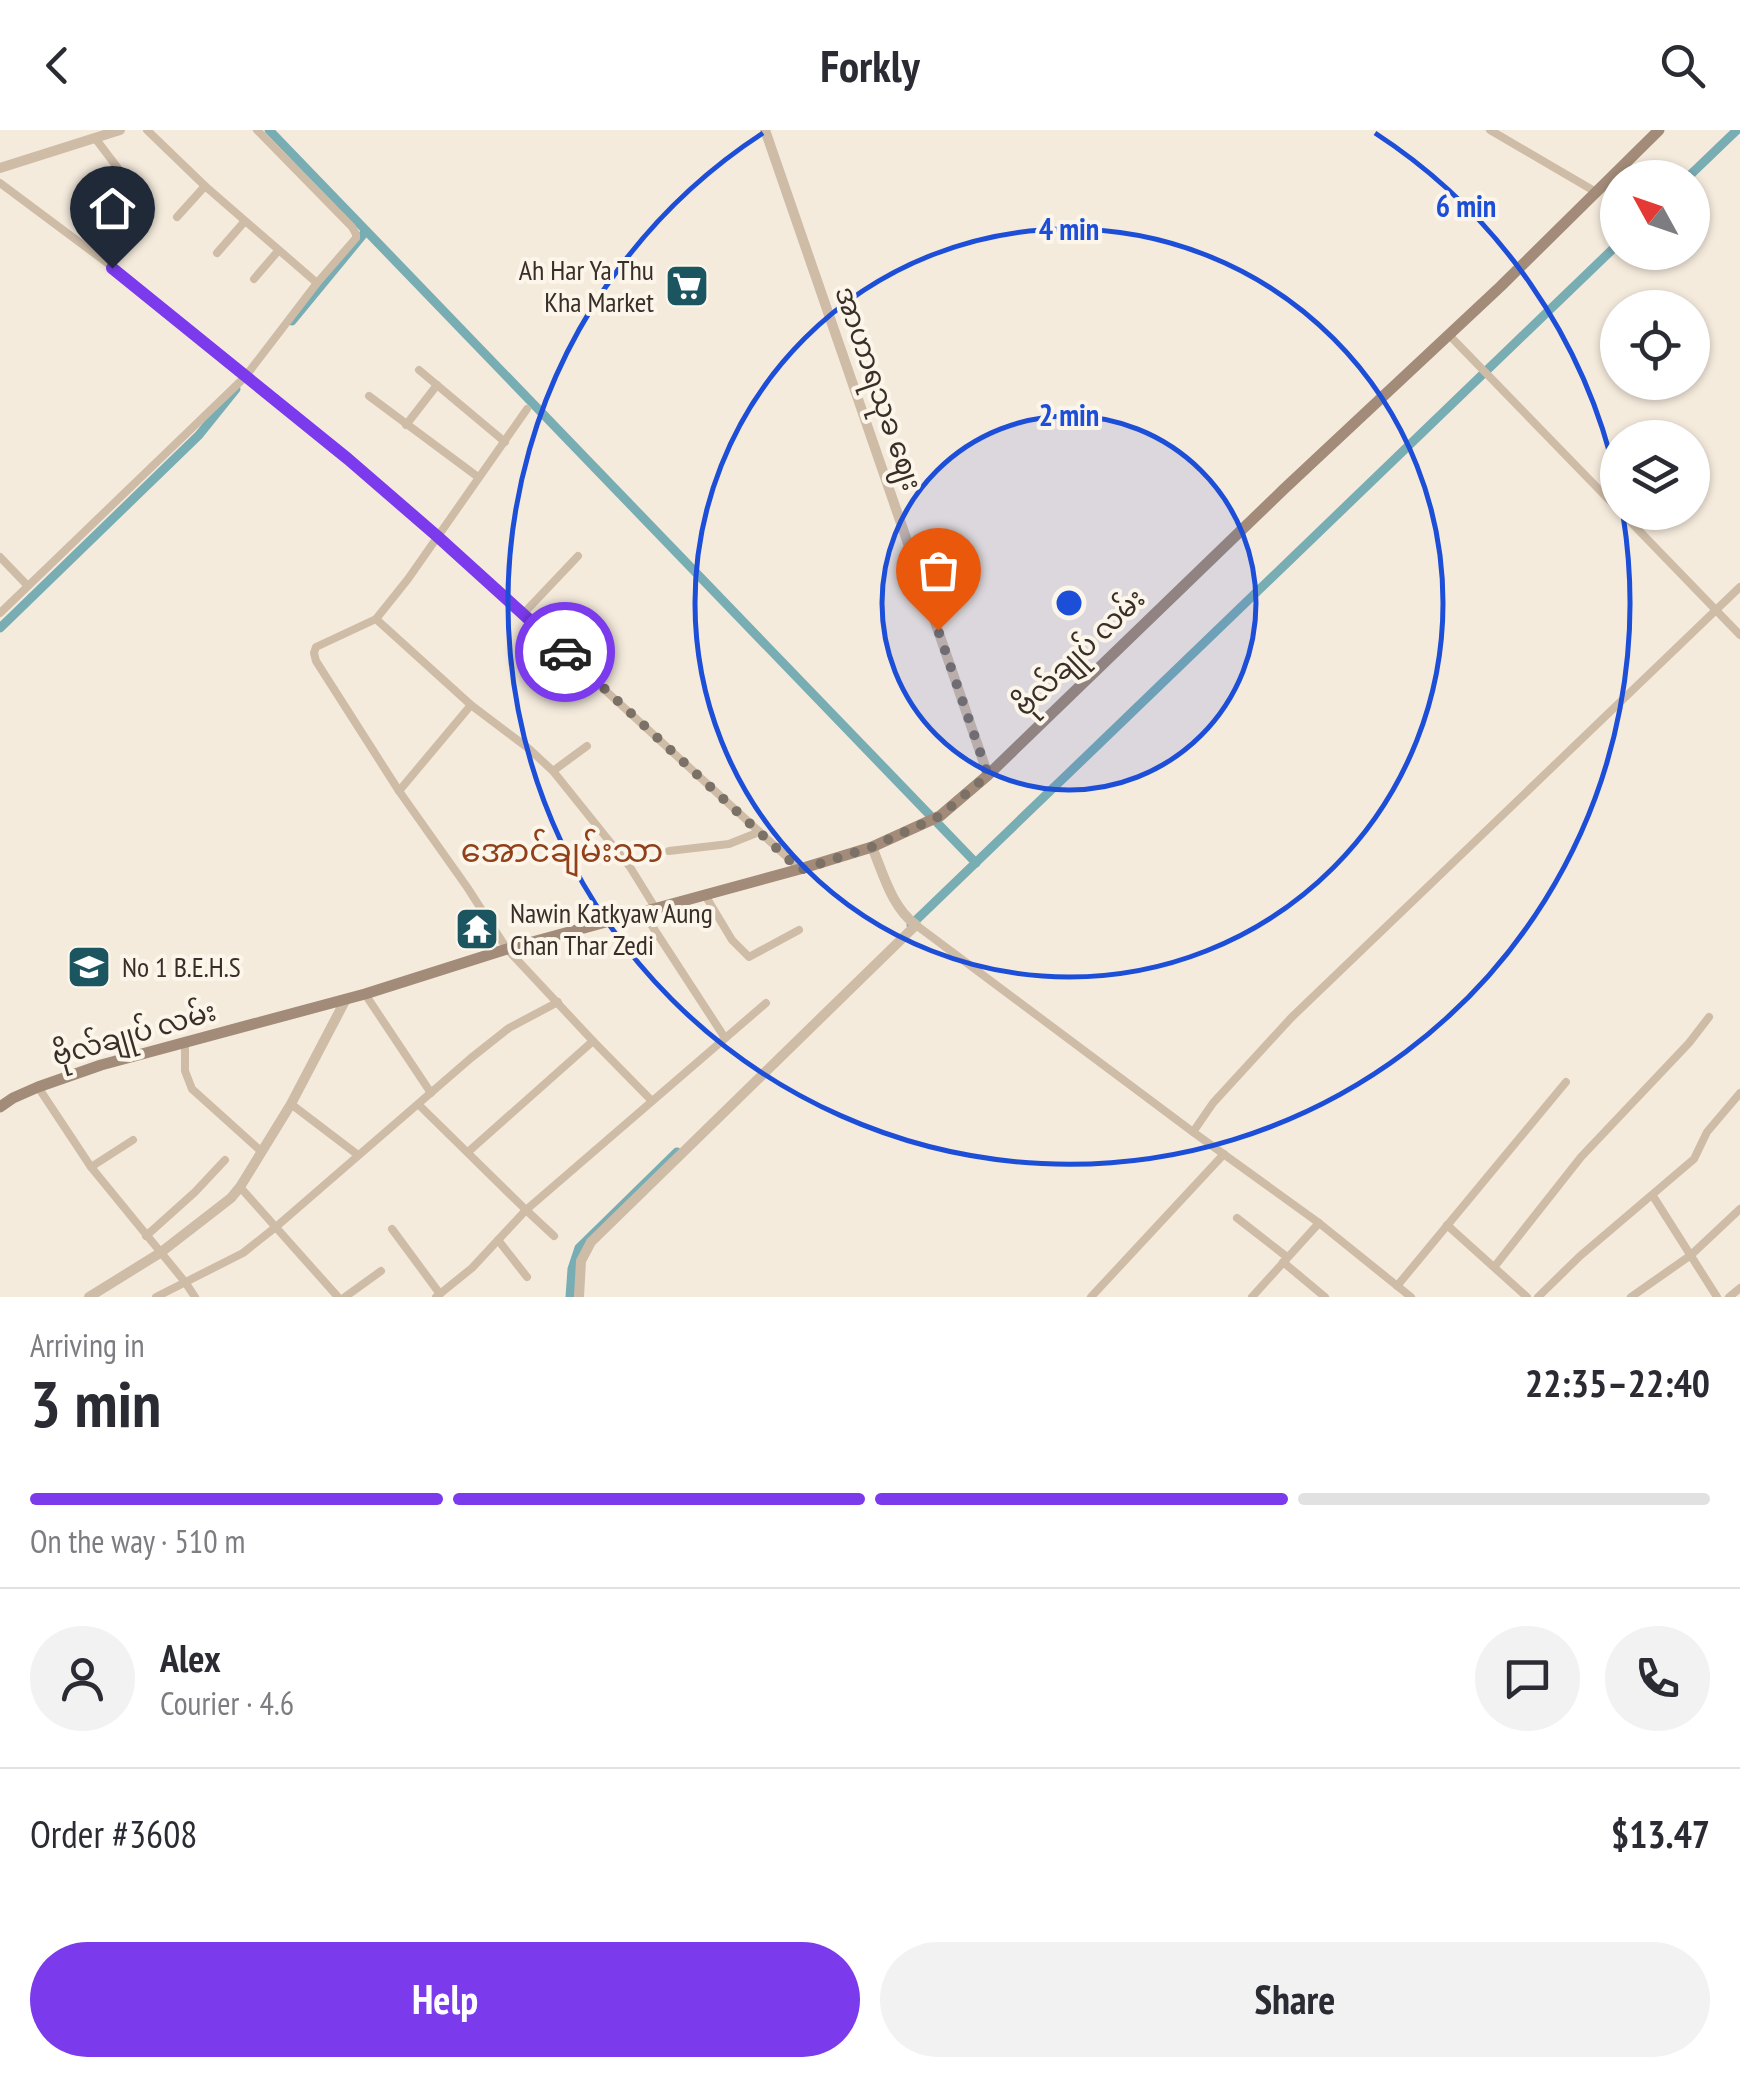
<!DOCTYPE html>
<meta charset="utf-8">
<style>
:root{--surface:#fff;--page:#f2f2f3;--text:#2b2b33;--muted:#7c7c81;--line:#e1e1e2;--accent:#7c3aed}
body{margin:0;font-family:"PT Sans Narrow","Noto Sans Myanmar",sans-serif;background:var(--page);color:var(--text);height:100vh;display:flex;flex-direction:column;font-size:38px;white-space:nowrap}
*{box-sizing:border-box;margin:0}
p{font-size:32px;color:var(--muted)}
.icon{flex:none;width:55px;height:55px;fill:none;stroke:currentColor;stroke-width:2;stroke-linecap:round;stroke-linejoin:round}
.map{position:relative;height:1167px;overflow:hidden}
.side{display:flex;flex-direction:column;background:var(--surface);flex:1}
.side>*{flex:none}
.needle{width:65px;rotate:310deg}
.buttons{position:absolute;left:1600px;top:30px;display:grid;gap:20px}
.buttons a{display:grid;place-items:center;width:110px;height:110px;border-radius:50%;background:var(--surface);box-shadow:0 2px 8px #0004;font-size:50px}
.pin{position:absolute;display:grid;place-items:center;width:85px;height:85px;color:#fff;margin:-102px -42px;border-radius:50% 50% 50% 0;rotate:-45deg;box-shadow:0 0 10px #0007}
.pin .icon{rotate:45deg}
.courier{position:absolute;display:grid;place-items:center;width:100px;height:100px;margin:-50px;border:8px solid #7c3aed;border-radius:50%;background:#fff;color:#222;box-shadow:0 2px 12px #0007}
.overview em{font-style:normal;font-weight:800}
.overview div{display:flex;flex-direction:column-reverse}
.overview{display:flex;align-items:center;justify-content:space-between;height:170px;padding:0 30px}
h1{font-size:65px;font-weight:800;line-height:75px}
.bar{display:grid;grid-template-columns:repeat(4,1fr);gap:15px 10px;align-content:center;height:120px;padding:0 30px}
.bar i{height:12px;border-radius:8px;background:var(--line)}
.bar .on{background:var(--accent)}
.bar p{grid-column:span 4}
.line{display:flex;align-items:center;gap:25px;padding:0 30px;border-top:2px solid var(--line)}
.line div{flex:1}
.round{display:grid;place-items:center;flex:none;width:105px;height:105px;border-radius:52px;background:var(--page)}
.primary-button{display:flex;gap:20px;margin-top:auto;padding:20px 30px}
.primary-button a{flex:1;height:115px;border-radius:60px;background:var(--accent);color:#fff;font-size:40px;font-weight:800;line-height:115px;text-align:center}
.primary-button a+a{background:var(--page);color:var(--text)}
header{display:flex;justify-content:space-between;align-items:center;height:130px;padding:0 30px;background:var(--surface);font-size:45px;font-weight:800}
.map>svg:first-child{display:block}
.lines{fill:none;stroke-linecap:round;stroke-linejoin:round}
.canal{stroke:#79adb4;stroke-width:9}
.minor{stroke:#cebca7;stroke-width:8}
.tertiary{stroke:#cebca7;stroke-width:10}
.secondary{stroke:#a28b78;stroke-width:11}
.done{stroke:#7b7167;stroke-width:10;stroke-dasharray:0 18}
.route{stroke:#7c3aed;stroke-width:12}
.ring{fill:none;stroke:#1d4ed8;stroke-width:5}
.labels{text-anchor:middle;stroke-width:8;stroke-linejoin:round;paint-order:stroke}
.poi-label{font-size:28px;fill:#3a2f28;stroke:#fbf5ea;text-anchor:start}
.street-label{font-size:28px;fill:#3a2f28;stroke:#fbf5ea}
.quarter-label{font-size:32px;fill:#91401a;stroke:#fbf5ea}
.centre{fill:#1d4ed8;stroke:#fbf5ea;stroke-width:5}
.ring-label{font-size:30px;text-anchor:middle;font-weight:bold;fill:#1d4ed8;stroke:#fbf5ea;stroke-width:8;stroke-linejoin:round;paint-order:stroke}
</style>
<header><svg class="icon" aria-label="back" viewBox="0 0 24 24"><path d="M15 5l-7 7 7 7"/></svg>Forkly<svg class="icon" aria-label="search" viewBox="0 0 24 24"><circle cx="10" cy="10" r="6"/><path d="M15 15l6 6"/></svg></header>
<div class="map">
<svg width="1740" height="1167" viewBox="0 0 1740 1167">
<rect width="100%" height="100%" fill="#f5ebdd"/>
<g class="lines">
<g class="canal">
<path d="M269,0L976,733"/>
<path d="M1687,48L1737,0"/>
<path d="M292,191L366,101"/>
<path d="M0,498L199,305L236,259"/>
<path d="M911,795L1618,114"/>
<path d="M570,1167L572,1139L579,1118L677,1022"/>
</g>
<g class="minor">
<path d="M147,0L205,56L317,153"/>
<path d="M1490,0L1596,62"/>
<path d="M95,8L142,70"/>
<path d="M0,53L118,141L349,329L437,406L800,739"/>
<path d="M177,87L205,56"/>
<path d="M217,123L245,91"/>
<path d="M254,149L278,121"/>
<path d="M1449,205L1618,379"/>
<path d="M419,240L505,312"/>
<path d="M369,266L478,347"/>
<path d="M406,295L437,255"/>
<path d="M1621,382L1740,505"/>
<path d="M0,427L27,455"/>
<path d="M0,483L245,247L317,153L356,108V104L352,97L257,0"/>
<path d="M523,484L578,426"/>
<path d="M376,489L471,575L528,618L553,641L630,737L656,779"/>
<path d="M553,641L587,616"/>
<path d="M399,661L471,575"/>
<path d="M669,721L729,714L759,702"/>
<path d="M705,765L732,810L749,827L799,800"/>
<path d="M643,782L725,908"/>
<path d="M916,795L1193,1002L1319,1093L1411,1167"/>
<path d="M365,864L431,963"/>
<path d="M593,911L652,971"/>
<path d="M185,913V941L192,959L262,1022"/>
<path d="M38,957L91,1037L185,1152L195,1167"/>
<path d="M291,974L358,1025"/>
<path d="M419,975L526,1080L472,1138L436,1167"/>
<path d="M1193,1002L1213,973L1291,888L1740,457"/>
<path d="M468,1022L593,911L507,819L467,757L399,661L316,531L314,523L316,517L376,489L408,449L527,279"/>
<path d="M91,1037L133,1010"/>
<path d="M240,1057L338,1167"/>
<path d="M1653,1066L1717,1167"/>
<path d="M1237,1088L1287,1127"/>
<path d="M1447,1095L1527,1167"/>
<path d="M392,1099L440,1164"/>
<path d="M146,1106L195,1062L225,1030"/>
<path d="M554,1106L526,1080L766,873"/>
<path d="M498,1110L527,1147"/>
<path d="M1283,1132L1325,1167"/>
<path d="M1495,1136L1581,1027L1689,913L1709,887"/>
<path d="M1397,1156L1566,952"/>
<path d="M156,1167L243,1123L277,1096L471,928L509,898L558,872"/>
<path d="M345,1167L381,1141"/>
<path d="M1091,1167L1224,1024"/>
<path d="M1252,1167L1319,1093"/>
<path d="M1538,1167L1580,1126L1694,1029L1707,1002L1740,963"/>
<path d="M1631,1167L1691,1125L1740,1079"/>
<path d="M1729,1167L1740,1158"/>
</g>
<g class="tertiary">
<path d="M765,0L988,645"/>
<path d="M0,38L120,0"/>
<path d="M872,717C883,743 892,778 916,795"/>
<path d="M89,1167L160,1123L231,1068L240,1057L291,974L346,869"/>
<path d="M579,1167L581,1131L591,1112L916,795"/>
</g>
<path class="secondary" d="M0,977L13,968L38,957L101,935L365,864L507,819L800,739L872,717L940,686L988,645L1284,359L1501,156L1659,0"/>
</g>
<g class="lines">
<path class="done" d="M565,522L800,740L872,717L940,686L988,645L938,500"/>
<path class="route" d="M112,138L348,329L437,406L565,522"/>
</g>
<circle cx="1069" cy="473" r="187" fill="#1d4ed8" fill-opacity=".12"/>
<g class="ring">
<circle cx="1069" cy="473" r="187"/>
<circle cx="1069" cy="473" r="374"/>
<path d="M1375 3A561 561 0 0 1 1617 352M1623 385A561 561 0 1 1 763 3"/>
</g>
<defs>
<symbol id="supermarket-square" viewBox="-11 -11 22 22"><rect x="-9" y="-9" width="18" height="18" rx="4" fill="#1a5560" stroke="#fbf5ea"/><path d="M-6-5.5h2.5l.6 2H6L4.5 2H-2.5L-4.4-4H-6ZM-1.5 3.2a1.3 1.3 0 1 0 .1 0ZM3 3.2a1.3 1.3 0 1 0 .1 0Z" fill="#fff"/></symbol>
<symbol id="temple-square" viewBox="-11 -11 22 22"><rect x="-9" y="-9" width="18" height="18" rx="4" fill="#1a5560" stroke="#fbf5ea"/><path d="M0-6L5-2H3V0L6.5 2.5H4V6H1.5V3h-3V6H-4V2.5H-6.5L-3 0V-2H-5Z" fill="#fff"/></symbol>
<symbol id="school-square" viewBox="-11 -11 22 22"><rect x="-9" y="-9" width="18" height="18" rx="4" fill="#1a5560" stroke="#fbf5ea"/><path d="M0-5L7-2L0 1L-7-2ZM-4 1L0 2.5L4 1V4Q0 6-4 4Z" fill="#fff"/></symbol>
</defs>
<g fill-rule="evenodd">
<use href="#supermarket-square" x="662" y="131" width="50" height="50"/>
<use href="#temple-square" x="452" y="774" width="50" height="50"/>
<use href="#school-square" x="64" y="812" width="50" height="50"/>
</g>
<g class="labels">
<g class="poi-label">
<text x="654" y="150" text-anchor="end">Ah Har Ya Thu<tspan x="654" dy="32">Kha Market</tspan></text>
<text x="510" y="793">Nawin Katkyaw Aung<tspan x="510" dy="32">Chan Thar Zedi</tspan></text>
<text x="122" y="847">No 1 B.E.H.S</text>
</g>
<g class="street-label">
<text transform="translate(879 258) rotate(71)" y="10">အာဟာရသုခ ဈေး</text>
<text transform="translate(1079 522) rotate(-44)" y="10">ဗိုလ်ချုပ် လမ်း</text>
<text transform="translate(134 903) rotate(-16)" y="10">ဗိုလ်ချုပ် လမ်း</text>
</g>
<g class="quarter-label">
<text x="562" y="732">အောင်ချမ်းသာ</text>
</g>
</g>
<circle cx="1069" cy="473" r="15" class="centre"/>
<g class="ring-label">
<text x="1466" y="87">6 min</text>
<text x="1069" y="110">4 min</text>
<text x="1069" y="296">2 min</text>
</g>
</svg>
<div class="buttons">
<a><svg class="needle" viewBox="-14 -14 28 28"><path d="M0-13l5 13h-10z" fill="#e53935"/><path d="M0 13l5-13h-10z" fill="#7c7c81"/></svg></a>
<a><svg class="icon" aria-label="locate" viewBox="0 0 24 24"><circle cx="12" cy="12" r="6"/><path d="M12 2v4M12 18v4M2 12h4M18 12h4"/></svg></a>
<a><svg class="icon" aria-label="layers" viewBox="0 0 24 24"><path d="M12 4l9 5-9 5-9-5zM3 14l9 5 9-5"/></svg></a>
</div>
<div class="pin" style="left:938px;top:500px;background:#ea580c"><svg class="icon" aria-label="bag" viewBox="0 0 24 24"><path d="M5 8h14l-1 12H6zM9 8a3 3 0 0 1 6 0"/></svg></div>
<div class="pin" style="left:112px;top:138px;background:#1f2937"><svg class="icon" aria-label="home" viewBox="0 0 24 24"><path d="M3 11l9-7 9 7M6 9v11h12V9"/></svg></div>
<div class="courier" style="left:565px;top:522px"><svg class="icon" aria-label="car" viewBox="0 0 24 24"><path d="M5 17H2v-5l4-1 3-4h7l3 4 3 1v5h-3M9 17h6M6 11h13"/><circle cx="7" cy="17" r="2"/><circle cx="17" cy="17" r="2"/></svg></div>
</div>
<section class="side">
<div class="overview"><div><h1>3 min</h1><p>Arriving in</p></div><em>22:35–22:40</em></div>
<div class="bar"><i class="on"></i><i class="on"></i><i class="on"></i><i></i><p>On the way · 510 m</p></div>
<div class="line" style="height:180px"><a class="round"><svg class="icon" aria-label="person" viewBox="0 0 24 24"><circle cx="12" cy="8" r="4"/><path d="M4 21q1-7 8-7t8 7"/></svg></a><div><b>Alex</b><p>Courier · 4.6</p></div><a class="round"><svg class="icon" aria-label="chat" viewBox="0 0 24 24"><path d="M4 5h16v11H9l-5 4z"/></svg></a><a class="round"><svg class="icon" aria-label="phone" viewBox="0 0 24 24"><path d="M5 4h4l2 5-3 2q2 4 5 5l2-3 5 2v4C11 20 4 13 5 4z"/></svg></a></div>
<div class="line" style="height:130px"><div>Order #3608</div><b>$13.47</b></div>
<div class="primary-button"><a>Help</a><a>Share</a></div>
</section>
